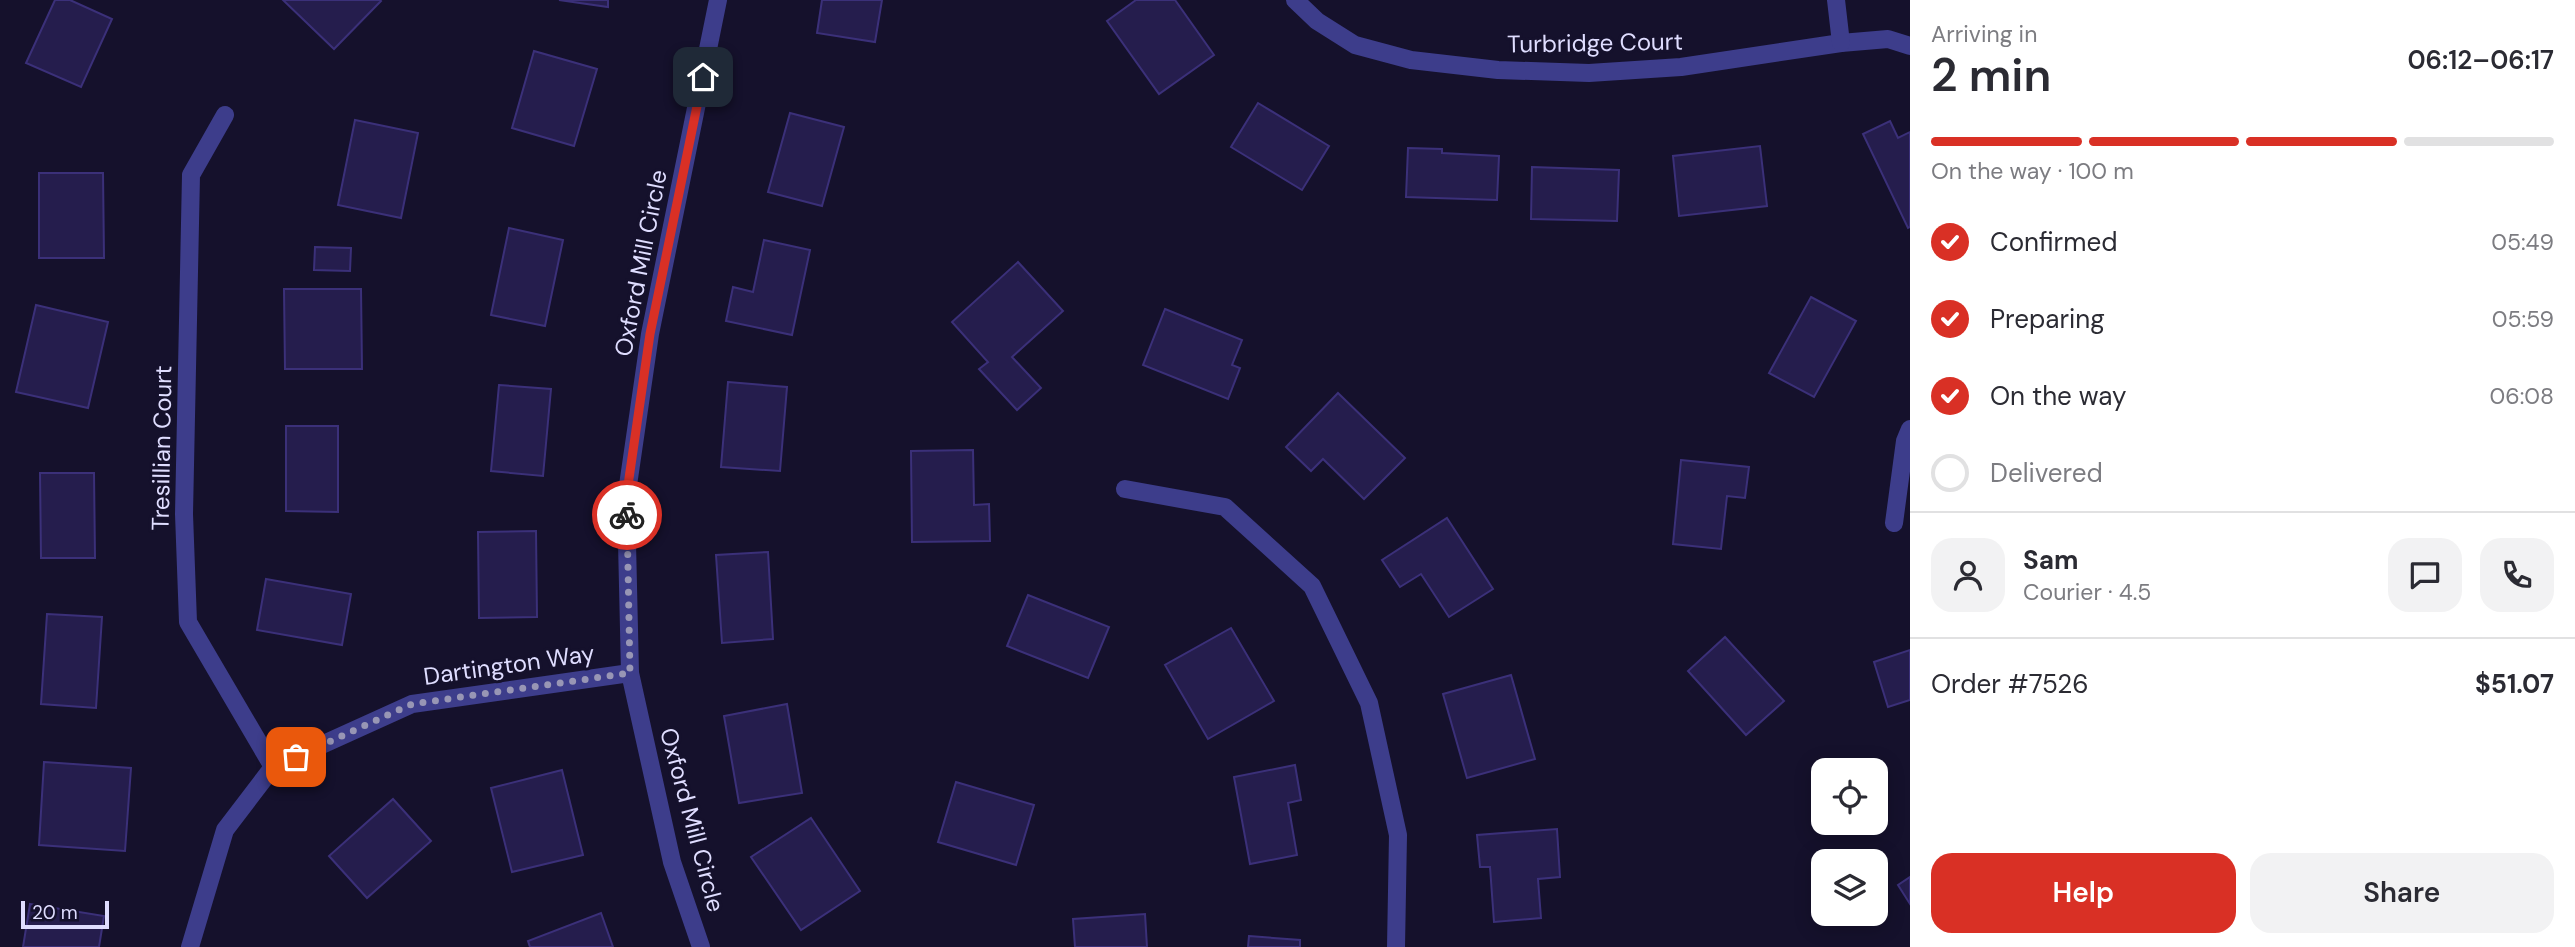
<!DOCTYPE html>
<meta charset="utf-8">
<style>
:root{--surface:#fff;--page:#f2f2f3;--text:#2b2b33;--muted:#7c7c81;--line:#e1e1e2;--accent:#d93025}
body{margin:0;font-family:"DM Sans",sans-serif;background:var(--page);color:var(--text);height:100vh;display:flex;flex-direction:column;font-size:26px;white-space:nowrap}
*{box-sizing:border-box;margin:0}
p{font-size:23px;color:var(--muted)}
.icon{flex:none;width:38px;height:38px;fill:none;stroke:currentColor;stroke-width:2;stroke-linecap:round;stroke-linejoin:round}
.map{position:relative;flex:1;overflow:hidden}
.sheet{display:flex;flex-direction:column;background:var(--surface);width:665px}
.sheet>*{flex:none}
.fabs{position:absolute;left:1811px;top:758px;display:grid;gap:14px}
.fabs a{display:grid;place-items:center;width:77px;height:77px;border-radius:14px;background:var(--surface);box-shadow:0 4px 18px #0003;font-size:35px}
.scale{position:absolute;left:21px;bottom:18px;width:88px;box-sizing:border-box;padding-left:7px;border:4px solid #dfddff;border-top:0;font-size:19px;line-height:24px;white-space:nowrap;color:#dfddff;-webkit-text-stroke:5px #15112c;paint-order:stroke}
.pin{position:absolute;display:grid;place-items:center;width:60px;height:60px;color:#fff;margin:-30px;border-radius:14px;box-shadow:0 4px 10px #0006}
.courier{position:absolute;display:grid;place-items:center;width:70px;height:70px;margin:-35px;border:5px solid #d93025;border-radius:50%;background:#fff;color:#222;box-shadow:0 2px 9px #0007}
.overview em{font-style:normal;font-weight:600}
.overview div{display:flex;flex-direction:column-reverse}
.overview{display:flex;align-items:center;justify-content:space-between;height:119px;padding:0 21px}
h1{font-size:46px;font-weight:600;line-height:52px}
.bar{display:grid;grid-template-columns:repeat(4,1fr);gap:10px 7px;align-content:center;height:84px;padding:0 21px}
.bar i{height:9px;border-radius:5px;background:var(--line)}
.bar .current{background:var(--accent)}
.bar p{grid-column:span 4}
.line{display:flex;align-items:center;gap:18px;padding:0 21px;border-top:2px solid var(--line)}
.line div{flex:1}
.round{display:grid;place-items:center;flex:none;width:74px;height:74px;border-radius:21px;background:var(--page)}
ol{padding:0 21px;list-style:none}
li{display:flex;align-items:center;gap:21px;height:77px}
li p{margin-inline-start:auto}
li .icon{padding:7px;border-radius:50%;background:var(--accent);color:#fff;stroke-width:4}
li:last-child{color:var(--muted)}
li i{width:38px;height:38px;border:4px solid var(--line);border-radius:50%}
.action{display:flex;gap:14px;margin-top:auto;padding:14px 21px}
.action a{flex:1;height:80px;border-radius:21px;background:var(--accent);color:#fff;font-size:28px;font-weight:600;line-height:80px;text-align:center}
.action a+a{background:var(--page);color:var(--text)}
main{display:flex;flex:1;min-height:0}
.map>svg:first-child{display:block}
.building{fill:#251d4d;stroke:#3b3079;stroke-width:2}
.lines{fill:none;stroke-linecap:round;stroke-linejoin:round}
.minor{stroke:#3d3d8b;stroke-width:18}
.done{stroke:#9896b5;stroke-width:7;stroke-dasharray:0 12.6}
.route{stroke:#d93025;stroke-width:9}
.labels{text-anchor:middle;stroke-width:6;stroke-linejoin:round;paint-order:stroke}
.street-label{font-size:24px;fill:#dfddff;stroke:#15112c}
</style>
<main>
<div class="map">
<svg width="1910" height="947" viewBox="0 0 1910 947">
<rect width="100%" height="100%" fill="#15112c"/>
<g class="building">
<path d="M55,0H70L112,19L81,87L26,63Z"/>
<path d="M283,0H380L381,1L334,49Z"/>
<path d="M559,0H608V7Z"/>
<path d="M822,0H882L875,42L817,33Z"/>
<path d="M1136,0H1175L1214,55L1159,94L1107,21Z"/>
<path d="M534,51L597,69L574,146L512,128Z"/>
<path d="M1258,103L1329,146L1302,190L1231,147Z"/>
<path d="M790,113L844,127L822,206L768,192Z"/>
<path d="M355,120L418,133L401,218L338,205Z"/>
<path d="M1890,121L1898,138L1910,132V227L1908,228L1863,134Z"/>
<path d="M1760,146L1767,206L1679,216L1673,156Z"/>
<path d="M1408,148L1442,149V153L1499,156L1497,200L1406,197Z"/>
<path d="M1532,167L1619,170L1617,221L1531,219Z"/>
<path d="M39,173H103L104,258H39Z"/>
<path d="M509,228L563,240L545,326L491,315Z"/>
<path d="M764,240L810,250L792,335L726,321L733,287L753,292Z"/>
<path d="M315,247L351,248L350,271L314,270Z"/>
<path d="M1018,262L1063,311L1012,357L1041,388L1017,410L979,369L988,362L952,322Z"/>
<path d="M284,289H361L362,369H285Z"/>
<path d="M1811,297L1856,321L1814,397L1769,373Z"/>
<path d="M36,305L108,322L88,408L16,392Z"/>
<path d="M1165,309L1242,340L1232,365L1240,368L1228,399L1143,365Z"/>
<path d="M728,382L787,387L780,471L721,467Z"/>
<path d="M499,385L551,389L543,476L491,471Z"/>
<path d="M1338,393L1405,458L1364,499L1323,459L1311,471L1286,447Z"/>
<path d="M286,426H338V512L286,511Z"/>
<path d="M973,450L974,505L989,504L990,541L912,542L911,451Z"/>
<path d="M1681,460L1749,467L1745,498L1727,496L1721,549L1673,544Z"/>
<path d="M40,473H94L95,558H41Z"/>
<path d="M1447,518L1493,589L1449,617L1421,574L1400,587L1382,560Z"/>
<path d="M536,531L537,617L479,618L478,532Z"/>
<path d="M768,552L773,639L722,643L716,555Z"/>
<path d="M266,579L351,594L342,645L257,630Z"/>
<path d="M1028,595L1109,627L1088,678L1007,646Z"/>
<path d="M47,614L102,617L96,708L41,704Z"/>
<path d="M1231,628L1274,701L1208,739L1165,665Z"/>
<path d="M1725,637L1784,701L1746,735L1688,671Z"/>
<path d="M1910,650V700L1888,707L1874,662Z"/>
<path d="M1511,675L1535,759L1467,778L1443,694Z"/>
<path d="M787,704L802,793L739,803L724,716Z"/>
<path d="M44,762L131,768L125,851L39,845Z"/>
<path d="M1295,765L1301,800L1288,803L1297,855L1250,864L1234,777Z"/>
<path d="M562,770L583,855L512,872L491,788Z"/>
<path d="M956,782L1034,805L1016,865L938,842Z"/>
<path d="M393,799L431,841L367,898L329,856Z"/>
<path d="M811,818L860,891L801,930L751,857Z"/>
<path d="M1557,829L1560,877L1538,879L1541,918L1494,922L1490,867H1480L1477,835Z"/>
<path d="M1910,877V904L1898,885Z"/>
<path d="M30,904L104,916L99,947H23Z"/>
<path d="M601,913L613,947H530L528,941Z"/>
<path d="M1145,914L1147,947H1075L1073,919Z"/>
<path d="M1249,936L1300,940V947H1248Z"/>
</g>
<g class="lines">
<g class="minor">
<path d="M1295,0L1317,21L1355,45L1411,60L1498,70L1589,73L1681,67L1841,43L1888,39L1910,46"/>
<path d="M1836,0L1841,43"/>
<path d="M225,115L191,175L184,514L188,622L273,767"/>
<path d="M1125,489L1225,507L1312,586L1369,703L1398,835L1396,947"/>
<path d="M1894,523L1905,441L1910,429"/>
<path d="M190,947L225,830L273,767L412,704L630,673"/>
<path d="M701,947L672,862L630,673L626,499L650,334L718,0"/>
</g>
</g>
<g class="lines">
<path class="done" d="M296,757L412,704L630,673L627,515"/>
<path class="route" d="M627,515L626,499L650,334L703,77"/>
</g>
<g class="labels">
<g class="street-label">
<text transform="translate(1595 43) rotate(-1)" y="8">Turbridge Court</text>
<text transform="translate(641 263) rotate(-79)" y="8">Oxford Mill Circle</text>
<text transform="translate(162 448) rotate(-89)" y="8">Tresillian Court</text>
<text transform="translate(509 665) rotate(-8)" y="8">Dartington Way</text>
<text transform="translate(692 820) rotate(75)" y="8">Oxford Mill Circle</text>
</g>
</g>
</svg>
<div class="fabs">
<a><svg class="icon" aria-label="locate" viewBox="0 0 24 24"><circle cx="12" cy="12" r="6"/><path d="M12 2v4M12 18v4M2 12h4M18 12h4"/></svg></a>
<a><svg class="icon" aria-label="layers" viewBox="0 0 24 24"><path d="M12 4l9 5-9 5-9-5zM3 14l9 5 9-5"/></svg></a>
</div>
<div class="scale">20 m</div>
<div class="pin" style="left:296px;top:757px;background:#ea580c"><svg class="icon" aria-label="bag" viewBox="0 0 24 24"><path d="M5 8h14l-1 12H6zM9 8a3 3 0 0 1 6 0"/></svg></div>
<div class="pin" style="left:703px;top:77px;background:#1f2937"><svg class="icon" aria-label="home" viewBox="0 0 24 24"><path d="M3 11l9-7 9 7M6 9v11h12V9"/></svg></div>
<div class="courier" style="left:627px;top:515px"><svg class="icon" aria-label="bike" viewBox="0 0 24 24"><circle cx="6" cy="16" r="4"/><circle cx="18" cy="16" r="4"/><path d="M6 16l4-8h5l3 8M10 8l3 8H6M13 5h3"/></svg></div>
</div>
<section class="sheet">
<div class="overview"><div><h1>2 min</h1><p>Arriving in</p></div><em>06:12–06:17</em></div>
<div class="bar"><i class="current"></i><i class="current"></i><i class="current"></i><i></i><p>On the way · 100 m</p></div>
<ol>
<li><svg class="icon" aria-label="check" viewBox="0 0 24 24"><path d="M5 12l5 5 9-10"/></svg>Confirmed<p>05:49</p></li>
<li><svg class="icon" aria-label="check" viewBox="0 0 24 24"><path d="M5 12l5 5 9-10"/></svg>Preparing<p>05:59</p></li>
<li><svg class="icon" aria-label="check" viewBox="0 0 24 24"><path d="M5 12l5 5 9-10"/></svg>On the way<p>06:08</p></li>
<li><i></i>Delivered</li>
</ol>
<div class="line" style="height:126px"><a class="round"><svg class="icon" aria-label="person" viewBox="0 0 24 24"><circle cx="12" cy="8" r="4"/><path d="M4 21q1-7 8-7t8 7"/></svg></a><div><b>Sam</b><p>Courier · 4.5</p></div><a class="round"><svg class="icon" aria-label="chat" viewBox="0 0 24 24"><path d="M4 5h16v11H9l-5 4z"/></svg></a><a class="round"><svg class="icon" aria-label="phone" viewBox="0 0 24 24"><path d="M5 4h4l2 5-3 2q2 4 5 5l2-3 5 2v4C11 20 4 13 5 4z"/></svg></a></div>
<div class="line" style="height:91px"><div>Order #7526</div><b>$51.07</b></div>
<div class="action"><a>Help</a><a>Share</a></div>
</section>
</main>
